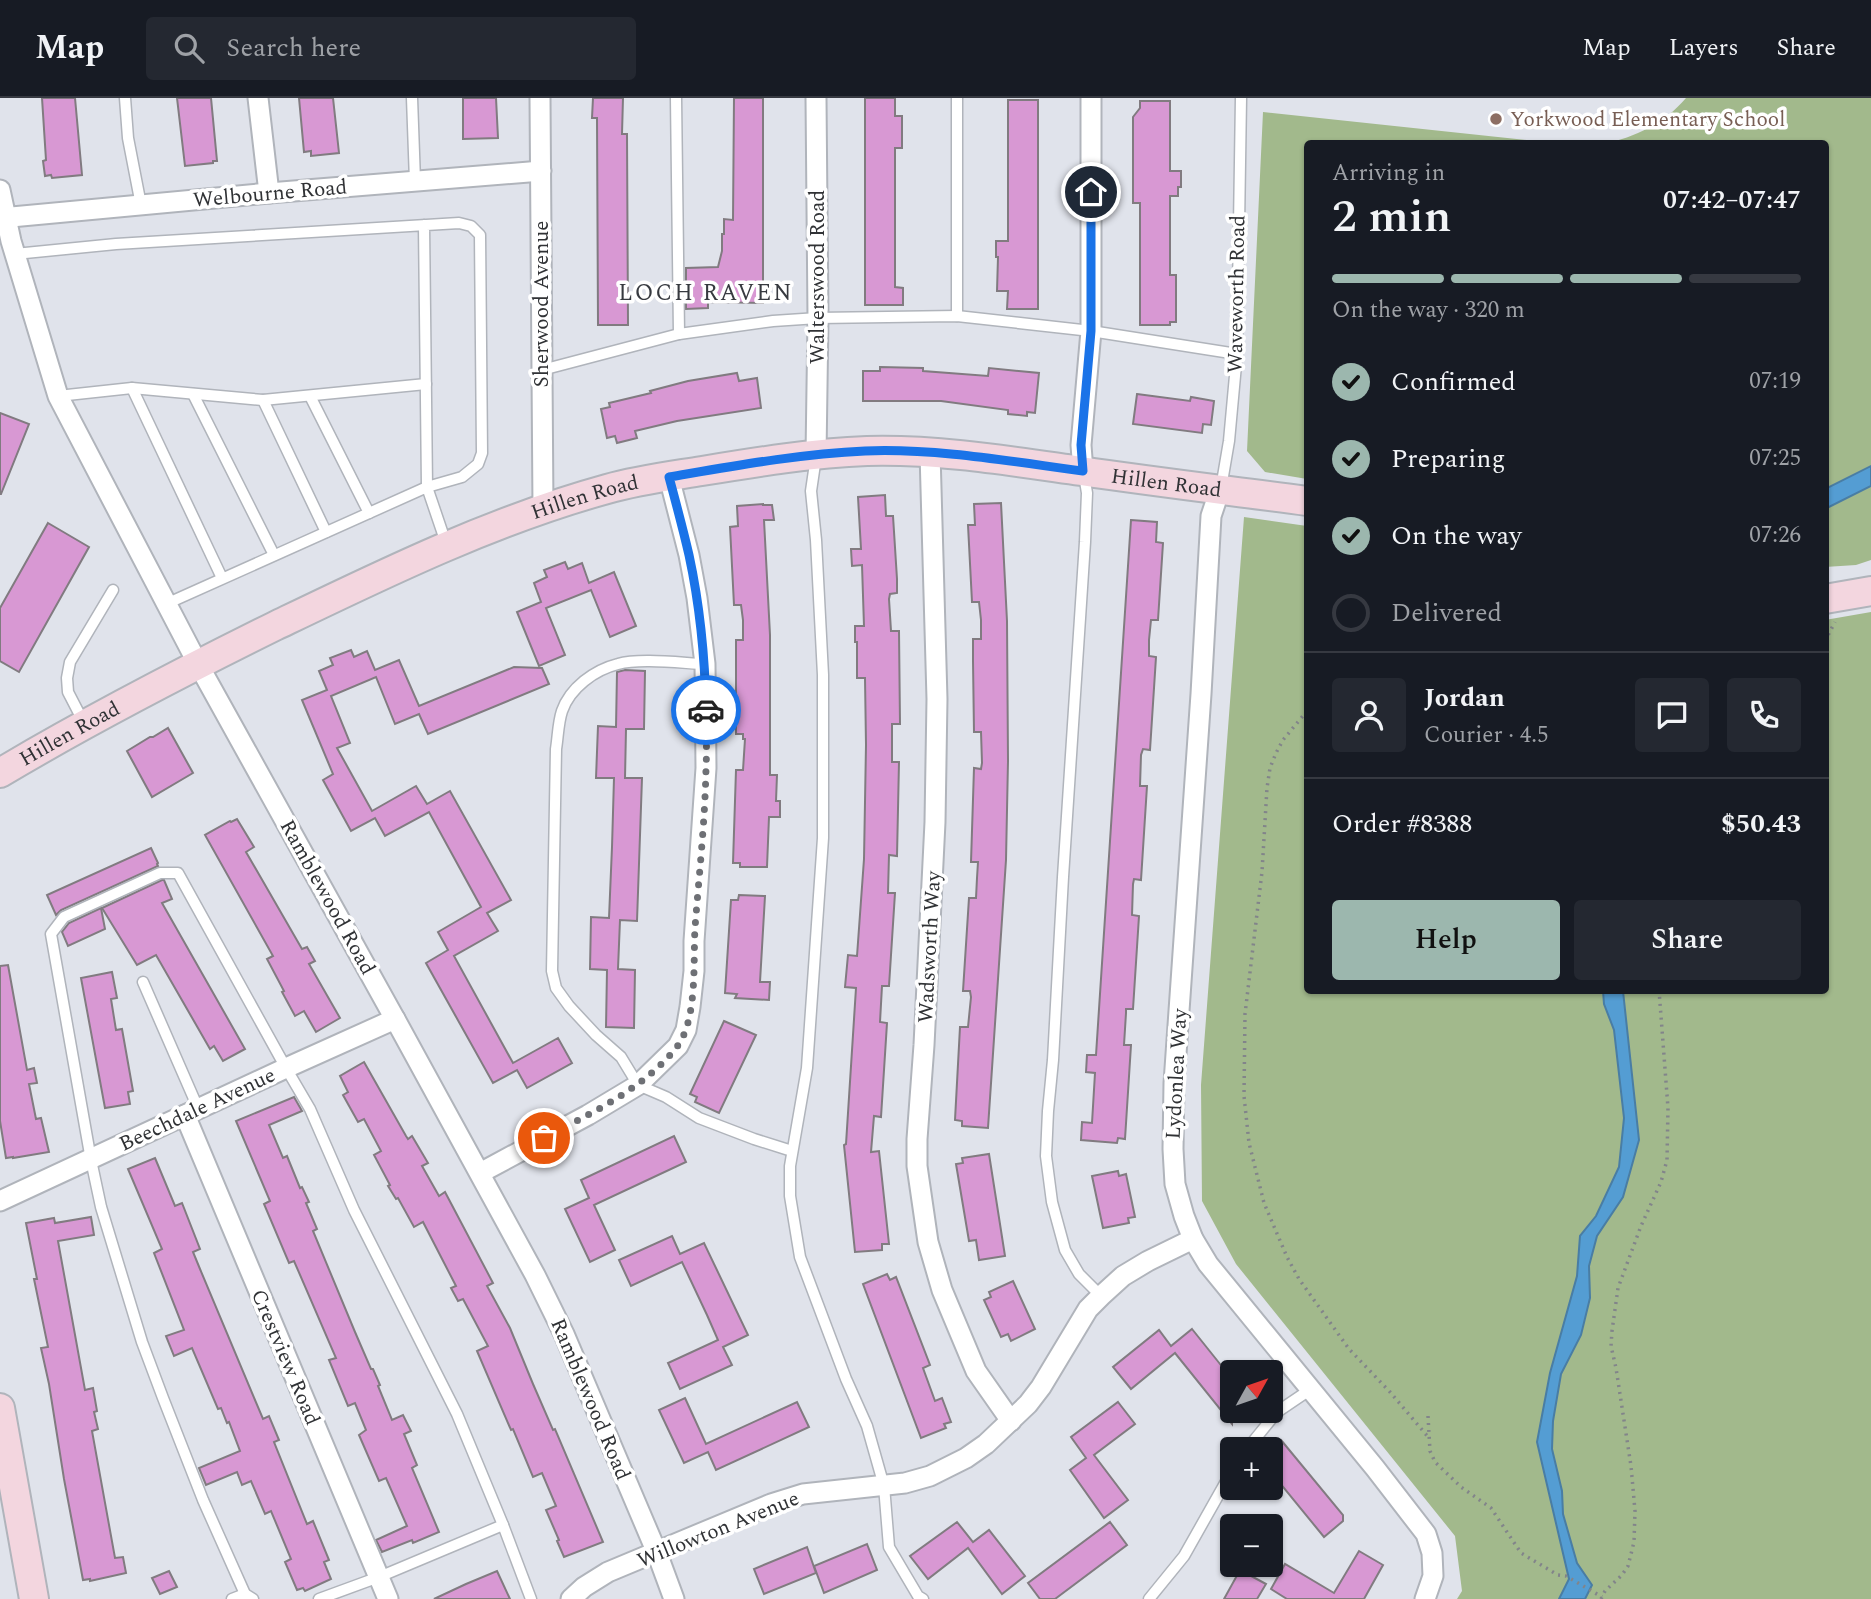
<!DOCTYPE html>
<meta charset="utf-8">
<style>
:root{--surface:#171b24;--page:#242831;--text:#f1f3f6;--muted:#9ea1a6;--line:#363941;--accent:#9cb7ae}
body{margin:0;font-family:Spectral,serif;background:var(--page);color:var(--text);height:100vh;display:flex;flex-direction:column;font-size:26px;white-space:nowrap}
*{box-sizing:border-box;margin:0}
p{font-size:23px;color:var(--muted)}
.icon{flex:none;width:38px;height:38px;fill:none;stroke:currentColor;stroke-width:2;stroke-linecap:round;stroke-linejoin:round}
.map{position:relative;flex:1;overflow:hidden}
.drawer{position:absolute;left:1304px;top:42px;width:525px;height:854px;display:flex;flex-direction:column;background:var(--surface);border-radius:7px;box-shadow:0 2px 5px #0004}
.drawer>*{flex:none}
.needle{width:46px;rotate:50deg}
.fabs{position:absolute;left:1220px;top:1262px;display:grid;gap:14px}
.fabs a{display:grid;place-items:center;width:63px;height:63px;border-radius:7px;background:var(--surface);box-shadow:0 2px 5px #0004;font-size:35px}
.pin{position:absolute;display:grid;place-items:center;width:60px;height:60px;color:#fff;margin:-30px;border:4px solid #fff;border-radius:50%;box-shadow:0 2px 7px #0007}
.courier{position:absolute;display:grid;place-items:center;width:70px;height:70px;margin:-35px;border:5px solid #1a73e8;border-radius:50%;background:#fff;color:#222;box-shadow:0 2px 9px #0007}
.summary em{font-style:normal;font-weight:600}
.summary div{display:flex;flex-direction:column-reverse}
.summary{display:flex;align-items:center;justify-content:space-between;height:119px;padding:0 28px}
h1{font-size:46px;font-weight:600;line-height:52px}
.bar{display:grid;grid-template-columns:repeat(4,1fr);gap:10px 7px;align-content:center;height:84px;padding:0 28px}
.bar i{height:9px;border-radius:5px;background:var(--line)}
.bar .selected{background:var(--accent)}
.bar p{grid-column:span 4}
.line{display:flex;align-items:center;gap:18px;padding:0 28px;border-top:2px solid var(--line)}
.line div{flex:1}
.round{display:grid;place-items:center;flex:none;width:74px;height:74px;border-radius:7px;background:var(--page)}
ol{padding:0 28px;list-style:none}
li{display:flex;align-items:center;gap:21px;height:77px}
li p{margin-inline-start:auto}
li .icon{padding:7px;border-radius:50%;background:var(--accent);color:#111;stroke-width:4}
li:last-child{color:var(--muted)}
li i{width:38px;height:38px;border:4px solid var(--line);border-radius:50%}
.button{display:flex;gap:14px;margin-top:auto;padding:14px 28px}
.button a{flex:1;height:80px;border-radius:7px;background:var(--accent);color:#111;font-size:28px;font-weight:600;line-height:80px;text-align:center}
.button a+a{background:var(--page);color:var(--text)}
header{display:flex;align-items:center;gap:42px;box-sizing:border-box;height:98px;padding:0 35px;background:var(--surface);border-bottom:2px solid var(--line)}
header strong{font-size:33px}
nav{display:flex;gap:38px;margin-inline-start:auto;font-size:24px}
.search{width:490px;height:63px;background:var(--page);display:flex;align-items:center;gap:18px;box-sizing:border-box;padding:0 24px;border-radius:7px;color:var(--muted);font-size:26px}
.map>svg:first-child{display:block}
.green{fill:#a2b98c}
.water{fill:#549dd3;stroke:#497da4;stroke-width:2}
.building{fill:#d898d3;stroke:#817b80;stroke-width:2}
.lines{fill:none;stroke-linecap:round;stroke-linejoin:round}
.lane-casing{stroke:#b0b4bb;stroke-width:13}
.street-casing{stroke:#b0b4bb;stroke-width:23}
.secondary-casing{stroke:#b0b4bb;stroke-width:32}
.path{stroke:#82848a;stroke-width:3.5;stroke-dasharray:2 5;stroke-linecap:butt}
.lane{stroke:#fff;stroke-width:10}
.street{stroke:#fff;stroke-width:19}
.secondary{stroke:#f3d6df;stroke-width:28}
.done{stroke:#6e7075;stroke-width:7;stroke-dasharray:0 12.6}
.route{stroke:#1a73e8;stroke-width:9}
.education-dot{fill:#8d6e63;stroke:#fff;stroke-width:2.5}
.labels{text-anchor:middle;stroke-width:7;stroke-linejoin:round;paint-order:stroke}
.education-label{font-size:21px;fill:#785e54;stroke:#fff;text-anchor:start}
.street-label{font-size:21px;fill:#303235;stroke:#fff}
.neighbourhood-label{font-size:23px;letter-spacing:2px;fill:#373a40;stroke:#fff}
</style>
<header>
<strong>Map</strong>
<div class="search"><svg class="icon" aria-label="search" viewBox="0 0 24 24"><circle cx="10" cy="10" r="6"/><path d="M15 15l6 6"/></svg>Search here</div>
<nav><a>Map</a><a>Layers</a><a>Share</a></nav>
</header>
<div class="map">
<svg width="1871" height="1501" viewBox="0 0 1871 1501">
<rect width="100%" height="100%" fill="#e0e3eb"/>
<g class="green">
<path d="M1686,0H1871V462L1856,467L1825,469V46H1604C1635,39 1665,25 1686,0Z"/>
<path d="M1263,14L1555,45L1307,46V381L1265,374L1247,353Z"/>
<path d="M1244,419L1307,428V892H1825V522L1871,514V1501H1457L1462,1493L1455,1438L1236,1166L1202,1103L1201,987Z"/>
</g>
<g class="water">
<path d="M1871,368V388L1825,411V391Z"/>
<path d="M1603,893H1623L1639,1042L1623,1099L1597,1138L1589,1168L1590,1200L1581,1237L1561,1276L1553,1323L1552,1351L1562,1393L1563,1416L1577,1465L1592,1487L1585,1501H1559L1569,1481L1537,1344L1550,1275L1577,1178L1580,1138L1596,1118L1619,1069L1624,1020L1614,932L1604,906Z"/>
</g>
<g class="building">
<path d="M42,0H75L82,77L52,80L51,77L45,78L43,63L46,62Z"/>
<path d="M177,0H211L217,63H213V65L185,68Z"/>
<path d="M299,0H333L339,55L311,58V53L304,54Z"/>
<path d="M463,0H496L498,40L463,41Z"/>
<path d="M593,0H623L622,36H627L628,227H598L597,20H592Z"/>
<path d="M734,0H763V205L708,204V210L686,211V170L718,169L722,153V136H724V121L733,122Z"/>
<path d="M865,0H895V18H902V50H895V189L903,190V207H865Z"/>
<path d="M1008,2H1038V211H1007L1008,193H997L998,159H996V143H1008Z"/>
<path d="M1140,3H1170V73H1181V89H1178V98H1170V177H1176V224H1170V227H1140V105H1133V19L1140,10Z"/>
<path d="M880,269L923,270V273L988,278L989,270L1039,275L1035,315L1027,314V318L1008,316V312L941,303H863V273H880Z"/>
<path d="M737,275L739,283L757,280L761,310L677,323L635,333L637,340L617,345L615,338L607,340L601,311L610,309L609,305L651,295L650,293L688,283Z"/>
<path d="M1137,296L1190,303L1191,299L1214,303L1211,327L1203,326L1202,335L1133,326Z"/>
<path d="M0,315L29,326L1,396H0Z"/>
<path d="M885,397L886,418H893L897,481V495L890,496L889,501L891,533H899L900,626H892V664H899L897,758L889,757L888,795H895L889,888H882L880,924L887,925L881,1019L874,1018L871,1054L879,1053L889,1146H882V1152L855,1154L844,1047L846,1046L856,890L845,889L848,857L857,858L864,761L866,647L865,580H857V544H855V528H864L862,467L852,468L851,451H861L858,399Z"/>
<path d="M1001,405L1007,523L1008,663L1006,762L988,1030L962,1028V1023L955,1022L960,929H968L971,899L970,893H963L969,800H976L977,780L978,764H971L974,670L981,671L982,665L981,634H974L973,563V541H981V522L979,504H972L968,427H975L974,406Z"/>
<path d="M763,406V407H772L774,422H764L770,537V677H777L776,703H780V719H769L767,769H740V765H733L736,672H743L745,641H743V636H736V542H743V522L741,507H734L730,429L738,428L737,408Z"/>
<path d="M1131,422L1157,424L1156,444L1163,445L1158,522H1151L1149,542V558L1156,559L1150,652L1143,651L1141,657L1140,688H1147L1141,782L1134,781L1133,786L1132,817L1139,818L1133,911H1126V915L1124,947H1131L1125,1041L1118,1040L1117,1045L1081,1042L1082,1024L1092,1025L1095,975L1086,974L1087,957H1096Z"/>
<path d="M48,425L89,449L19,574L0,563V510Z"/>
<path d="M565,464L568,471L582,465L589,485L614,474L636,528L610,539L591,492L546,510L565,557L539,568L517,514L541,504L534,485L547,479L544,472Z"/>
<path d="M351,552L354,559L367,553L375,572L399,562L419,608L514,569L542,570L549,586L428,636L419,616L395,626L376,579L331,598L350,645L337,650L372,713L416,688L427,706L450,693L511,802L487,815L498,833L454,858L513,965L558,940L572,965L527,990L517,972L493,985L426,865L448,852L438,834L481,809L429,714L385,738L375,720L351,733L323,682L333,676L302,602L327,592L319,573L333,567L330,560Z"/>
<path d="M625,572L645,573L644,631H626L625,680H642L637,823L620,822L618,871L635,872L634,930L606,929L607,872L590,871L591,819L609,820L612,749L614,680H596L598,628L616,629L617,574Z"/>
<path d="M168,630L193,675L152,699L127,653L150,639H153Z"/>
<path d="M237,721L254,749L246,754L302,851L307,849L315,863L309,866L340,920L316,934L304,913L295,918L282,894L284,893L267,861L273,858L205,737L230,723L231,724Z"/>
<path d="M151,750L158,765L157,766L158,768L61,812L56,817L47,797Z"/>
<path d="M162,782H164L172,801L162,805L245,951L223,963L214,948L210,951L156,857L137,867L102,810Z"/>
<path d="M739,797L765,798L760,884H770L769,902L735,900L737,896L725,895L731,802H738Z"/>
<path d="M101,810L105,831L68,848L62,834L69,825Z"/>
<path d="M8,867L27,972L34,970L37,985L29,986L36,1021L41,1020L49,1054L13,1060V1059L6,1060L0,1023V868Z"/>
<path d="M112,874L117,900L111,901L116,932L122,931L133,993L128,994L130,1006L105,1010L81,880Z"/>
<path d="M724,923L756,937L719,1015L695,1004L697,999L690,996Z"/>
<path d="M364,964L406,1038L408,1041L412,1038L428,1065L422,1068L439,1098L445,1094L493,1185L487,1188L510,1230L533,1286L553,1332L555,1331L603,1444L564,1459L557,1443L559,1442L546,1412L556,1408L542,1375L533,1379L513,1331L511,1332L477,1253L488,1248L463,1201L458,1203L451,1190L456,1188L423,1124L414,1129L398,1100L396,1101L388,1088L390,1087L374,1057L381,1053L364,1021L358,1024L343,997L348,994L340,978Z"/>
<path d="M294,999L302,1013L269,1027L283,1060L287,1058L300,1090L302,1089L309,1104L306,1105L317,1131L313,1133L355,1234L371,1271H373L380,1287L378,1288L392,1322L403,1317L411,1333L404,1336L417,1367L412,1370L439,1434L413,1445L412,1442L382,1454L376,1442L407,1428L386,1380L379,1383L359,1337L366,1332L355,1305L348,1308L329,1262L336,1260L294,1163L289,1165L264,1106L270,1103L236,1023Z"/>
<path d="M674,1038L686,1064L594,1107L615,1152L590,1164L565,1111L589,1100L581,1082Z"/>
<path d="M989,1056L1005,1158L979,1162L976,1142L969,1143L956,1066L963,1065L962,1060Z"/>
<path d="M155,1060L175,1108L182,1105L200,1151L193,1154L200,1171L263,1321L269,1318L279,1342L274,1344L307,1426L313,1423L329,1462L324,1464L331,1481L305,1493L303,1490L297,1492L285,1464L291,1461L271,1413L265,1416L251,1383L242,1387L237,1374L206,1387L199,1370L240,1353L229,1324L227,1325L221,1310L218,1311L192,1250L174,1258L166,1238L184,1232L154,1155L162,1151L128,1071Z"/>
<path d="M1118,1073L1119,1078L1126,1076L1135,1119L1128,1120L1129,1125L1103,1130L1092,1078Z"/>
<path d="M91,1119L94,1137L58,1143L85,1292L93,1290L97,1313L94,1314L98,1331L92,1333L115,1460L123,1459L126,1475L90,1483V1481L83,1482L64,1381L49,1286L41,1250L48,1249L34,1181H37L26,1125L54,1120L55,1125Z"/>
<path d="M672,1138L680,1156L704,1145L748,1237L723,1249L732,1267L680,1291L668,1265L718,1242L707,1217L682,1164L631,1188L619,1162Z"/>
<path d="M887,1176L890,1182L896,1179L930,1267L923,1270L935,1303L942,1300L951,1324L944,1326L946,1330L921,1340L863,1186Z"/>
<path d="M1013,1183L1035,1231L1011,1243L1008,1236L1001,1239L984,1202L991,1199L989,1194Z"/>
<path d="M1192,1231L1232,1281V1326L1175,1255L1131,1291L1113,1269L1159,1232L1171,1248Z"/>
<path d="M685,1300L706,1346L797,1304L809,1329L716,1372L708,1354L684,1365L659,1312Z"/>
<path d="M1118,1304L1135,1326L1094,1357L1128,1402L1104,1420L1070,1372L1086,1360L1071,1339Z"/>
<path d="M1281,1342L1343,1417V1423L1324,1439L1270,1373V1350Z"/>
<path d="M957,1424L973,1444L989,1432L1025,1478L1002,1496L968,1450L928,1481L910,1458Z"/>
<path d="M1110,1424L1127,1447L1055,1501H1040L1028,1485Z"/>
<path d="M867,1446L877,1472L824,1495L814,1468Z"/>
<path d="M807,1449L816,1475L764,1496L754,1471Z"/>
<path d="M1359,1453L1383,1467L1364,1501H1287L1271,1491L1285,1466L1334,1495Z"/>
<path d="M1240,1472L1266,1486L1257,1501H1224Z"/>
<path d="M169,1473L177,1489L160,1496L152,1480Z"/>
<path d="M497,1473L510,1501H434L466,1486Z"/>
</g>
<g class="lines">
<defs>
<g id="lane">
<path d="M125,0L128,40L141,107"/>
<path d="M412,0L415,83"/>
<path d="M676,0L679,236"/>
<path d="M957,0V218"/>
<path d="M15,156L116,146L459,125L471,128L480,137L482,355L478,366L462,379L427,389L424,127"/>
<path d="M542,272L679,236L773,223L818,220L957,218L1091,233L1237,256"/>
<path d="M132,290L222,480"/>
<path d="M193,296L274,457"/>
<path d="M58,298L132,290L263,302L426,286"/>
<path d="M310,298L369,415"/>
<path d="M263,302L326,434"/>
<path d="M816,359L811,393L816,442L823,577V740L807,970L790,1068V1098L800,1159L846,1281L867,1328L884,1388L889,1449L918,1498L923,1501"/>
<path d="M1084,377L1087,395L1085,444L1063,779L1053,962L1048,1013L1046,1058L1052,1104L1065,1152L1079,1176L1101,1198"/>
<path d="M1221,390L1229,343L1237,256L1241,0"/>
<path d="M166,506L427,389L446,445"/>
<path d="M705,566C681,565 639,560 618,566C594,572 570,590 562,613C558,625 558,639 556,651L552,873L556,890L569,908L596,937L621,959L638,987L666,999L699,1020L754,1041L792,1053"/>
<path d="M83,623L68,594L67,580L70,564L113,492"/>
<path d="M143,884L198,1010"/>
<path d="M1247,1351L1277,1314L1311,1291"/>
<path d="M503,1427L531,1501"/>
<path d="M232,1501L245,1496"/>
<path d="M253,1501L245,1496L203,1402L163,1300L142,1244L101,1109L91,1062L51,836L64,819L160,775H178L286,970L310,1011L354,1112L457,1316L503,1427L379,1479L319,1501"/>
<path d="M1149,1501L1184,1458L1232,1373"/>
</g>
<g id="street">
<path d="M258,0L269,95"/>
<path d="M540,0L543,411"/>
<path d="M816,0L818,220L816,357"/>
<path d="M0,92L11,143L58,298L198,566L395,921L535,1177L564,1236L657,1455L674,1501"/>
<path d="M0,120L269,95L541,73"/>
<path d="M930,355L937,601L935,724L924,947L917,1041V1068L928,1144L942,1192L976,1273L1011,1323"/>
<path d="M1083,374L1081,347L1091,233V0"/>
<path d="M1220,391L1211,418L1201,596L1174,985L1173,1051L1175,1086L1184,1118L1193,1141L1208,1166L1375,1370L1426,1436L1432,1455L1433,1478L1425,1501"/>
<path d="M185,1017L388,1501"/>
<path d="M480,1075L588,1017L638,987L678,948L686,932L690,909L694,873V843L706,670L705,566L697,500L689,457L669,379"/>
<path d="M0,1103L286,970L395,921"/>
<path d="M571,1501L584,1489L608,1474L771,1406L803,1396L905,1385L930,1378L966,1360L986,1346L1028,1306L1041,1289L1088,1211L1101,1198L1123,1178L1148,1163L1193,1141"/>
</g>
<g id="secondary">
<path d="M1825,501L1871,493"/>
<path id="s1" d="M0,675C89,622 182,574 275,528C383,476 491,423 607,391C638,382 671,378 702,373C757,364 812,355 867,353C938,351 1010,363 1081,373C1156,384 1232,393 1307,403"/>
<path d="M0,1310L34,1501"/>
</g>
</defs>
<use href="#lane" class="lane-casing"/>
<use href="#street" class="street-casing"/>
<use href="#secondary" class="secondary-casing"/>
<g class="path">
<path d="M1825,543L1835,524"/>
<path d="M1307,613L1283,642L1276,655L1270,670L1267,690L1262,774L1245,916L1244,998L1249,1045L1264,1105L1287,1159L1299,1181L1349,1251L1390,1294L1429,1340"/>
<path d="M1428,1318L1430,1353L1435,1364L1461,1389L1491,1410L1521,1455L1558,1477L1566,1478L1602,1499"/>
<path d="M1601,1501L1605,1493L1622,1477L1628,1468L1634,1444L1635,1413L1631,1368L1616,1270L1611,1248L1612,1233L1618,1190L1641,1128L1661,1084L1667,1062L1668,1010L1659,892"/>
</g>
<use href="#lane" class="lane"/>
<use href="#street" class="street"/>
<use href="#secondary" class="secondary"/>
</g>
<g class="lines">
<path class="done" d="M544,1040C591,1015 642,992 676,950C698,923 693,864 695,830C699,777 705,724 706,670C707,651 706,631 706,612"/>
<path class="route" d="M706,612C705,560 700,508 689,457C683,431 676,405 669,379C734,368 799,356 865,353C935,350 1014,364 1083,373L1081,347L1091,233V94"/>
</g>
<circle class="education-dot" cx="1496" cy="21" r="7"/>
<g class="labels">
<g class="education-label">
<text x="1510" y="28">Yorkwood Elementary School</text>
</g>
<g class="street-label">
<text transform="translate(270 95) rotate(-5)" y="7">Welbourne Road</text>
<text transform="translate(817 179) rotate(-90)" y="7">Walterswood Road</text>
<text transform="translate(1236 196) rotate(-89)" y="7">Waveworth Road</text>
<text transform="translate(541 206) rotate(-90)" y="7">Sherwood Avenue</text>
<text dy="7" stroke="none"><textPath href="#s1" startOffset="1236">Hillen Road</textPath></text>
<text dy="7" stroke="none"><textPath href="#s1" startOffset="648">Hillen Road</textPath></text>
<text dy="7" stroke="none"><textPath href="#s1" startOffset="80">Hillen Road</textPath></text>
<text transform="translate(328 799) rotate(61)" y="7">Ramblewood Road</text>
<text transform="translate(929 849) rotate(-87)" y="7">Wadsworth Way</text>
<text transform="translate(1176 976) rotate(-87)" y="7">Lydonlea Way</text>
<text transform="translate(197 1011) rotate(-25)" y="7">Beechdale Avenue</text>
<text transform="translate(286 1259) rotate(67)" y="7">Crestview Road</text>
<text transform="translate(591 1301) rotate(67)" y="7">Ramblewood Road</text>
<text transform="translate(718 1431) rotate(-22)" y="7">Willowton Avenue</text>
</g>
<g class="neighbourhood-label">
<text x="706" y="202">LOCH RAVEN</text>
</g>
</g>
</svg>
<div class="fabs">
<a><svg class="needle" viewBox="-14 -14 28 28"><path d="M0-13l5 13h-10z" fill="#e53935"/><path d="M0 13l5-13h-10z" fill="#9ea1a6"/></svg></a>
<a>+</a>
<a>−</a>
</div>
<div class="pin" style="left:544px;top:1040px;background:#ea580c"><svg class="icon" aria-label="bag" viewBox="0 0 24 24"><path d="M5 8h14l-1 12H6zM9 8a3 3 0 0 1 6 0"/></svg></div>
<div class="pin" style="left:1091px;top:94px;background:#1f2937"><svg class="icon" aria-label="home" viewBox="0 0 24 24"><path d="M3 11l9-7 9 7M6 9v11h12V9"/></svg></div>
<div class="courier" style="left:706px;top:612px"><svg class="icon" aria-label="car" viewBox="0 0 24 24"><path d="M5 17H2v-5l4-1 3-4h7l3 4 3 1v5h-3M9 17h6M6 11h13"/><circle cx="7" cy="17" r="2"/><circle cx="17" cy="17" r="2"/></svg></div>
<section class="drawer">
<div class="summary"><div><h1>2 min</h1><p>Arriving in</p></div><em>07:42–07:47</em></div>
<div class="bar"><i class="selected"></i><i class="selected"></i><i class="selected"></i><i></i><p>On the way · 320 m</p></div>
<ol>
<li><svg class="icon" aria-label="check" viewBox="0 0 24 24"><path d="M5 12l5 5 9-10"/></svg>Confirmed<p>07:19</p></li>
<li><svg class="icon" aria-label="check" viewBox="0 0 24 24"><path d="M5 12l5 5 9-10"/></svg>Preparing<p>07:25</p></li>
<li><svg class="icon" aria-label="check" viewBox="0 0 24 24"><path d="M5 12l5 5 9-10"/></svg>On the way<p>07:26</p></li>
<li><i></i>Delivered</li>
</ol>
<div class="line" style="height:126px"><a class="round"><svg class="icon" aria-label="person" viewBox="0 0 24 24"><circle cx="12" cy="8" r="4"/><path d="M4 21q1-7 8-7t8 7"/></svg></a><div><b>Jordan</b><p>Courier · 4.5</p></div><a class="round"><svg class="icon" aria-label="chat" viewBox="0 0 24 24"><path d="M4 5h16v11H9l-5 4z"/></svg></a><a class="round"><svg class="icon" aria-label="phone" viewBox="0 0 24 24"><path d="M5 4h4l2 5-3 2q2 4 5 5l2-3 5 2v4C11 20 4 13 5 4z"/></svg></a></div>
<div class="line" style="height:91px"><div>Order #8388</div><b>$50.43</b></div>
<div class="button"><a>Help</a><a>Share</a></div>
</section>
</div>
